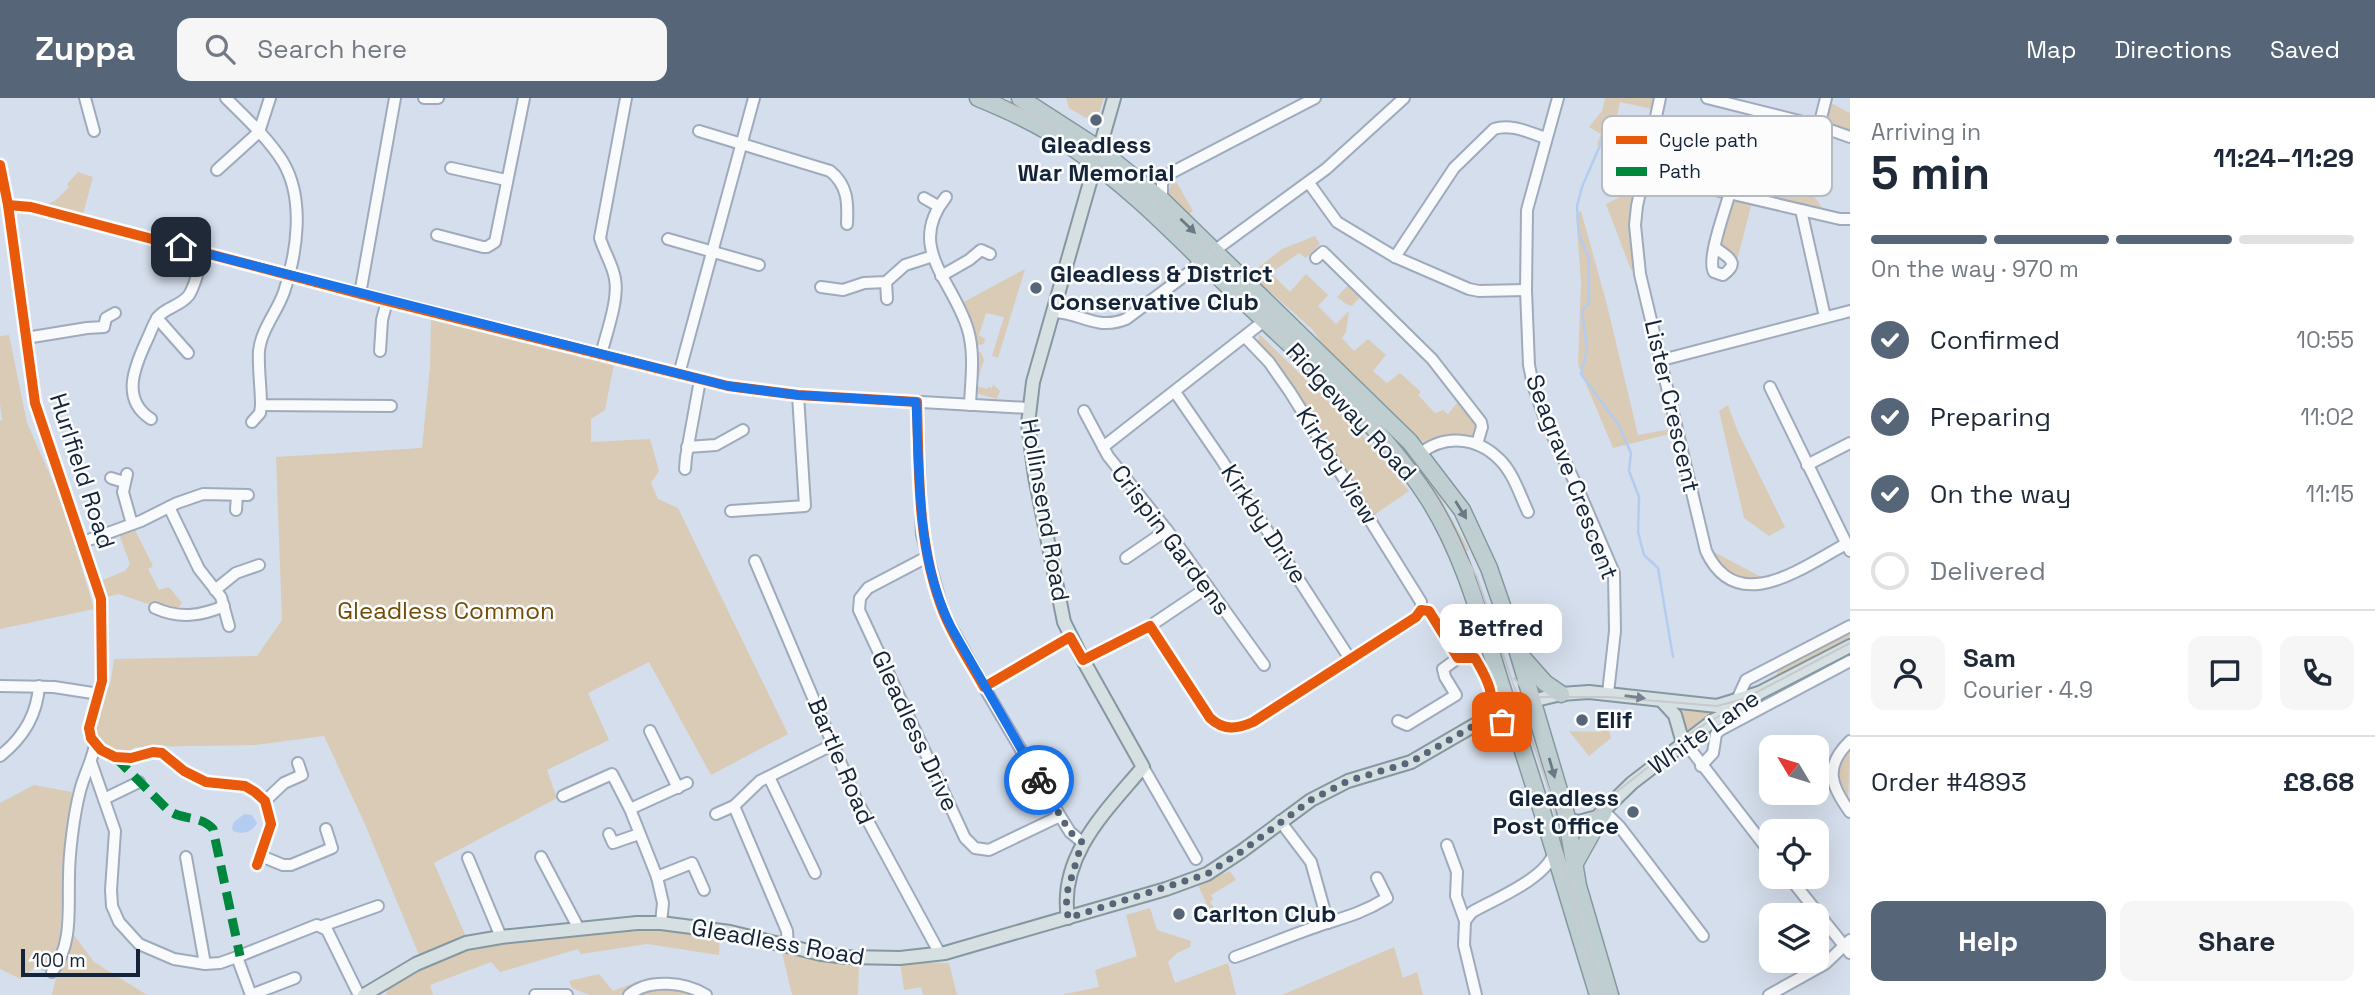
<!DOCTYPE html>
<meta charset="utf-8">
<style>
:root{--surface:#fff;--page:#f6f6f7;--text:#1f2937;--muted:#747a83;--line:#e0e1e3;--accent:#576578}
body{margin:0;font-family:"Space Grotesk",sans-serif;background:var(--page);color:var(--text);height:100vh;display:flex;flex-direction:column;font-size:26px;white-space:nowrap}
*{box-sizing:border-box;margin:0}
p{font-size:23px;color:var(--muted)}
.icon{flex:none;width:38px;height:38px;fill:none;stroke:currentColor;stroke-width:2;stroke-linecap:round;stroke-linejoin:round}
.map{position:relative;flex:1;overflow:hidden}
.details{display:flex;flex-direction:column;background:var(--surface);width:525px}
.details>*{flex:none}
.needle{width:46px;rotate:308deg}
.buttons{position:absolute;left:1759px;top:637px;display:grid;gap:14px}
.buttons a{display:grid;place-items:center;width:70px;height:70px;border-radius:14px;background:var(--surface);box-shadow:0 7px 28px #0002;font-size:35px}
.scale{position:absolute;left:21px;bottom:18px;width:119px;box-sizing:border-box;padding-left:7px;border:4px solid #13243a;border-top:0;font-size:19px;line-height:24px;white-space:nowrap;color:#13243a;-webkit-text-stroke:5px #fcfcfc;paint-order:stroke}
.pin{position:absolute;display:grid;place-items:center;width:60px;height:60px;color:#fff;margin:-30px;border-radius:14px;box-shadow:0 4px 10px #0006}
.courier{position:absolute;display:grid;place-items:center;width:70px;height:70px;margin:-35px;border:5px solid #1a73e8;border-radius:50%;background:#fff;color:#222;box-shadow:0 2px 9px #0007}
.bubble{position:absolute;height:49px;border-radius:14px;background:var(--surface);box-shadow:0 7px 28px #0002;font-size:23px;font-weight:700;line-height:49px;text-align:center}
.headline em{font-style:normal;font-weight:700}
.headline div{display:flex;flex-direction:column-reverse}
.headline{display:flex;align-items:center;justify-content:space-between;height:119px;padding:0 21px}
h1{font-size:46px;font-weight:700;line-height:52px}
.bar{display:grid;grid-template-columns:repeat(4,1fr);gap:10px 7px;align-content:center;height:84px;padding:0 21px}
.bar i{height:9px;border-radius:5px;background:var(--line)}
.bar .current{background:var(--accent)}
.bar p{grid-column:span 4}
.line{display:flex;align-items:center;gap:18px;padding:0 21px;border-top:2px solid var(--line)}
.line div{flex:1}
.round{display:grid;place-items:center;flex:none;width:74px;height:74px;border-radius:14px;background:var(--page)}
ol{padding:0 21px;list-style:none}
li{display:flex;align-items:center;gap:21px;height:77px}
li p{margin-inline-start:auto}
li .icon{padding:7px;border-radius:50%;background:var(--accent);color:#fff;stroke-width:4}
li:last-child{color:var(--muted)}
li i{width:38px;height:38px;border:4px solid var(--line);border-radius:50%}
.primary-button{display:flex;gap:14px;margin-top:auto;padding:14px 21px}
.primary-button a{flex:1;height:80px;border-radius:14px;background:var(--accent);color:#fff;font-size:28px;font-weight:700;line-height:80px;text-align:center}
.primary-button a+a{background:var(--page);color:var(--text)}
header{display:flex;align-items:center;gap:42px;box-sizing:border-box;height:98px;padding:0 35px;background:var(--accent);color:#fff}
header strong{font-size:33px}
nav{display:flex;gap:38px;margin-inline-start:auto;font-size:24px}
.search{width:490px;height:63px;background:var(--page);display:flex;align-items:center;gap:18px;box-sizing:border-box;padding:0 24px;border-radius:14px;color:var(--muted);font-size:26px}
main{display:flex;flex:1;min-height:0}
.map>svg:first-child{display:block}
.green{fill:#d9cbb6}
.water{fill:#b3ccf0}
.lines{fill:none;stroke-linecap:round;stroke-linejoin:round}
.stream{stroke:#b3ccf0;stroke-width:2.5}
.minor-casing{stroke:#9faabc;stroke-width:14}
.major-casing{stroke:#8598a0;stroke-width:16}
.highway-casing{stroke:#8598a0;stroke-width:19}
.minor{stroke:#f9fafc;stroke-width:10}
.major{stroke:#d6e0e3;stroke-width:12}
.highway{stroke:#bfcfd1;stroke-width:16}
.tram{stroke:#c6c9cd;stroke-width:2}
.quiet{stroke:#00873e;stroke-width:9;stroke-dasharray:18 9;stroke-linecap:butt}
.cycleway-casing{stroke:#fcfcfc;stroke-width:15}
.cycleway{stroke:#e8590c;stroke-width:10}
.oneway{fill:#697a86}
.oneway2{fill:#74828e}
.done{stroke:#576578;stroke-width:7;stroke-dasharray:0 12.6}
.route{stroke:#1a73e8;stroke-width:9}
.poi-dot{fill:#576578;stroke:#fcfcfc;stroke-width:2.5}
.labels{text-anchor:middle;stroke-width:5;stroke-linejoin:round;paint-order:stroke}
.poi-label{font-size:24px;font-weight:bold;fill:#13243a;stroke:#fcfcfc;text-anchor:start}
.street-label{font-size:24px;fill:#13243a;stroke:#fcfcfc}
.park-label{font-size:24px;fill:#704c07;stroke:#fcfcfc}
.key{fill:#fcfcfc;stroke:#b6bbc2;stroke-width:2}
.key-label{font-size:19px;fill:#13243a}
</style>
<header>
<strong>Zuppa</strong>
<div class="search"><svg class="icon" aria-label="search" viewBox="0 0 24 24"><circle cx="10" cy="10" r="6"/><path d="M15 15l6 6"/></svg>Search here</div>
<nav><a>Map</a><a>Directions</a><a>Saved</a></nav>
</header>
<main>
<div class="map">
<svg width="1850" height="897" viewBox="0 0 1850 897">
<rect width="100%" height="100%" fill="#d5deec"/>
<g class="green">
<path d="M1066,0H1104L1099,15L1086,20L1069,10Z"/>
<path d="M1605,0H1655L1652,11L1620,4L1610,49L1597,47L1601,36L1589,29L1602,13Z"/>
<path d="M1829,4L1850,15V34L1831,26L1828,18Z"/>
<path d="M78,74L93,79L83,116L46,106L55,103L69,89L67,86Z"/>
<path d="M1174,80L1193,113L1188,117L1167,96Z"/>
<path d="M1805,86L1825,114L1760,99Z"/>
<path d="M1635,91L1632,129L1636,172H1631L1606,106Z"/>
<path d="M1739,101L1752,104L1738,159H1734L1721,147L1732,106Z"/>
<path d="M1581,113L1607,207L1638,337L1671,331L1670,336L1613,350L1578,267L1581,184L1576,116Z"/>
<path d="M1315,138L1320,146L1306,160L1299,155L1271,175L1290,194L1306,176L1328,197L1318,208L1336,226L1349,213L1346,234L1342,240L1354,253L1368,241L1386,257L1373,273L1387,285L1400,275L1421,294L1418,297L1435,315L1443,312L1448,316L1458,304L1480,328V339L1446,338L1424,345L1323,247L1312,231L1250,176L1282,151Z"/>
<path d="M1025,171L998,260L992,258L1004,219L986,215L979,237L985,241L984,246L976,248L971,223L962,205Z"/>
<path d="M1229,176L1380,323L1404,350L1439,398L1469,452L1467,453L1436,400Z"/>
<path d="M1349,186L1361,198L1352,208L1346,206L1337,199Z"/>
<path d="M431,220L614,266L605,312L591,321V344L650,341L659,373L651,385L658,401L678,410L788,636L711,677L649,564L588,595L609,642L547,672L557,700L434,765L466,839L419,857L364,724L324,638L255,647L136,649L127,654C112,652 100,647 95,632L111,582L114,561L257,558L282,522L276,359L422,350L430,269Z"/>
<path d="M1263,233H1267L1383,348L1426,410C1379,344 1321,289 1263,233Z"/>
<path d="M1259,236L1361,335L1409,393L1374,417L1272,262L1258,248Z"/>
<path d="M9,237L27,325L62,404L94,511L0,531V323L2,322L0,306V238Z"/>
<path d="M976,254H981L984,262L976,288L987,291L988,289L992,290L993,286L1000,293L997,301L976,295Z"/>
<path d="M1728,307L1738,334L1785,429L1769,438L1744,420L1719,313Z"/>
<path d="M135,432L153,468L148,471L159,492L169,489L182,505L174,515L119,496L106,499L100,483L125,473L130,466L119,436Z"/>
<path d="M1710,452L1765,481L1760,483L1729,477Z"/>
<path d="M1850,532V541L1775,579L1783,564Z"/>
<path d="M1835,564L1836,566L1733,620L1754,604L1828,565Z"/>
<path d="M1684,611L1710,613V615L1687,633L1682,614Z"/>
<path d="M1602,612H1604L1611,640L1589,658L1569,633L1601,634Z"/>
<path d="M1850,649L1848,703C1842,698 1842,694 1840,687C1835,670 1839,663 1850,649Z"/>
<path d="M34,687L72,694L63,775L60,847L44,873L35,869L21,881L0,871V705Z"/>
<path d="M1230,773L1236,782L1211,797L1213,801L1210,804L1216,813L1211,816L1198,787Z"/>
<path d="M1150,810L1157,832L1191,843L1190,849L1177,855L1168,864L1175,885L1228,865L1236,897H1061L1099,889L1095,872L1137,858L1126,817Z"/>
<path d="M677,829L720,836L719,857L647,846L581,856L578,851L500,874L491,864L430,887L433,897H386L388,887L415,871L469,850Z"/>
<path d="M73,836L94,864L147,897H52C56,875 66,857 73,836Z"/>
<path d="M1394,849L1403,880L1417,874L1423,897H1282Z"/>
<path d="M781,850L859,866L858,897H792Z"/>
<path d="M900,864L949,865L957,897H923L921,889L904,892Z"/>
<path d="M599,876L613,893L636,884L692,894L689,897H589L572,890L569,883Z"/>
</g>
<path class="water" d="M244,716L252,717L257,725C252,734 243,737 233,733L232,730L234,724Z"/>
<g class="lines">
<path class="stream" d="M1604,38L1582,89L1577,108L1579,137L1589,160V205L1582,213L1587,252L1581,276L1618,326L1631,355L1629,373L1639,399L1638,434L1644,457L1658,470L1673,559"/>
<defs>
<g id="minor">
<path d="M85,0L94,33"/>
<path d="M226,0C246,20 268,40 283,64C305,101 297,155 284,194C277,214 261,232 259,253C258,270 261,289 261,307L391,308"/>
<path d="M424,0H438"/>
<path d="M1558,0L1527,112L1526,192L1529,267L1533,287L1546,324L1578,391L1614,475L1615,533L1608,595"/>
<path d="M1660,0L1637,108L1635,127L1640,176L1706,453C1737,520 1803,469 1846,446"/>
<path d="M1707,0L1819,28L1850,39"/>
<path d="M1819,28L1826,0"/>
<path d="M699,33L830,73C848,87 848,105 847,126"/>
<path d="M0,67L8,107L35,305L101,501L102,583L89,630L91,640L101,652L115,659L131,660L153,654L162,655L184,673L206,684L245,688L255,694L265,703L271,726L257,767"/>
<path d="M451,70L506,82"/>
<path d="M217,72L259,34L270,0"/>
<path d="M1643,75L1840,121H1850"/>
<path d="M1309,85L1337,124L1395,159L1469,191L1479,193L1526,192"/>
<path d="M946,99C905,150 954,183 968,232C975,256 971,282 970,307"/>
<path d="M924,100L938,108"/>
<path d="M1162,102V85L1169,76L1315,0"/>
<path d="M8,107L31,109L387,203L728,288L798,297L1028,310"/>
<path d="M1801,112L1825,219"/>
<path d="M437,137L483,149H487L495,144L524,0"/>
<path d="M668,141L759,167"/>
<path d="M1715,149C1724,158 1743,163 1723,177L1714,174C1706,162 1726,110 1730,94"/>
<path d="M1214,153L1326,71L1404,0"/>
<path d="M1395,159L1454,70L1494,31C1511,25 1530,35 1546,40"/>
<path d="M1316,160L1323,154L1432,261L1481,324L1482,329L1477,346"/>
<path d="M941,178L969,162L981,152L990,156"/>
<path d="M886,184L887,201"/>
<path d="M821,189L843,192L864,185L886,184L905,167L933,158"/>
<path d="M360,196L395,0"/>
<path d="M1054,214C1082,215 1097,233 1126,221L1191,173L1197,166L1196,158"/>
<path d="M157,220L188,255"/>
<path d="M26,240L87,230L104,229L106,220L115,215"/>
<path d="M380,253L382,222L387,203"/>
<path d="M601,257C606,236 619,202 615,181C613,167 604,154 600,140L626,0"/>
<path d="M1662,262L1850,213"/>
<path d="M679,276L754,0"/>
<path d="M1770,289L1850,453"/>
<path d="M1175,294L1221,361L1350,561"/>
<path d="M917,304L922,437L943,514L984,589L1060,718L1070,734L1082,744"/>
<path d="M1084,313L1108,358L1167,432L1264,567"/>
<path d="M151,321C121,302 134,270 146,244C150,236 153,226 158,219C166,209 181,208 189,197C196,186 199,169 203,156"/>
<path d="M252,324L260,315L261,307"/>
<path d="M687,349L716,347L743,332"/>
<path d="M1103,349L1264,223"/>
<path d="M1420,356C1444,336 1477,339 1499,361C1513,374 1520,397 1528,414"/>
<path d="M1807,367L1850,345"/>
<path d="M685,371L686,359L700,282"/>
<path d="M127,376L123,394L132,426"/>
<path d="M111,380L124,384"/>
<path d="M169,409L199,471L221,499L229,528"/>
<path d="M236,412L237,397"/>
<path d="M731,413L805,408L798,297"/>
<path d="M83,444L141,423L177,405L203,396L248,397"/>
<path d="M927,459L868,490L860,500L859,512L965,740L975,750L989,752L1060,718"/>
<path d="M1126,460L1167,432"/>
<path d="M755,463L856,701L940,856"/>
<path d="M215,492L236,475L259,467"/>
<path d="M155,510C179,521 201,518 224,508"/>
<path d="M1150,528L1210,620C1224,633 1237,631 1253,624L1416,519L1421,512V504L1290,294L1269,264L1245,239"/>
<path d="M1083,562L1150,528L1208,489"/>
<path d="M0,588L54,589L99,596"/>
<path d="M1736,604L1746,582L1850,528"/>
<path d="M1398,623L1407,627L1456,597L1445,579L1443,571L1458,560H1475C1486,579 1498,598 1487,620"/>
<path d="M650,633L678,690"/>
<path d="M1850,643C1823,669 1831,688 1850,714"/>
<path d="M1683,645L1691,652L1771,756"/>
<path d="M0,658C23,640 37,617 39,588"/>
<path d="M91,664L115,733L111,792L112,808L119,824L139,846L174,861L205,866L220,865L237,859L317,827L327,832L359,897"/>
<path d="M1701,668L1713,655L1716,636L1720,632L1850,563"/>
<path d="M1143,669L1196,761"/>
<path d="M769,679L815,775"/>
<path d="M563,698L612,676L630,711L657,779L663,805L661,825"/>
<path d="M104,701L139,684"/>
<path d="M265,703L284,685L302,677L298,665"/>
<path d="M734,708L787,833L788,849"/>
<path d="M630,711L687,685"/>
<path d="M1604,713L1620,729L1703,838"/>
<path d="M716,716L734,708L760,683L834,646"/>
<path d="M1280,723L1311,764L1328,825"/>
<path d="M609,736L613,745L639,736"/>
<path d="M1447,747L1457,774L1456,798L1465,823L1464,847L1476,897"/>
<path d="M261,758L283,767H291L332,750L326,731"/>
<path d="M186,759L205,866"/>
<path d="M541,759L579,831"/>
<path d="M468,760L501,839"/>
<path d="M657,779L692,765L704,792"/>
<path d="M1789,779L1850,855"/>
<path d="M1465,823L1472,814C1495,801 1547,780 1554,754"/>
<path d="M322,828L378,808"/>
<path d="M237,859L251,897L295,880"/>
<path d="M1235,859C1266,848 1296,835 1327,825C1350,818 1366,813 1387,800L1377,780"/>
<path d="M52,874C73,847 68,811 69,779C69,755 74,716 80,693C84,677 92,663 95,647"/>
<path d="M535,897H567"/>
<path d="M629,897C649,880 685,884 706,897"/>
<path d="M1769,897L1825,866L1850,842"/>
</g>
<g id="major">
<path d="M1662,603L1675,617L1683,645"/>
<path d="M1566,721L1579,724L1597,719L1632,685L1714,622L1738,611L1759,595L1850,548"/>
<path d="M1068,820C1058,758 1107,712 1143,669L1083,562L1064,524L1035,379L1028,326L1033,284L1114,0"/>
<path d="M364,897L416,866L466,845L501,839L637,825H661L730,834L821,856L847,859L900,860L945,855L1166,791L1207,776L1242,753L1311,702L1348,683L1411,664L1497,614L1519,606L1561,596L1589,594L1717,608L1759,595"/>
</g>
<g id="highway">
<path d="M978,0C1010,13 1041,27 1069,47C1127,86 1177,138 1227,187C1295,253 1373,317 1426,397C1470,464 1486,545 1512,620C1543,711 1569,804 1598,897"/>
<path d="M1020,0L1099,51L1163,103L1410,344L1462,412L1489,470L1517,551L1566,716L1578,788L1610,897"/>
<path d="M1522,559L1545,585L1561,596"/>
<path d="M1574,767L1604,713"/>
</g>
</defs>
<use href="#minor" class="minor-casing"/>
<use href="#major" class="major-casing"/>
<use href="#highway" class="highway-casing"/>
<use href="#minor" class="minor"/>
<use href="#major" class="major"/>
<use href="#highway" class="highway"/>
<g class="tram">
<path d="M998,0L1042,24L1122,83L1350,303L1399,354L1422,382L1477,479L1552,701C1557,719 1556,737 1560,755C1572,803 1588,850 1602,897"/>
<path d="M1150,97L1227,169"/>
<path d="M1259,201L1358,295L1374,314"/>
<path d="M1514,580L1526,594L1538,599H1608L1717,608L1744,601L1850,545"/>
<path d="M1553,704L1562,714L1574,719H1584L1595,715L1619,692L1695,632L1735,609"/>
</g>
<path class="quiet" d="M115,659L168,712C183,723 201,717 213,731L240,858"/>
<defs>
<g id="cycleway">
<path d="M0,67L8,107L35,305L101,501L102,583L89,630L91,640L101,652L115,659L131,660L153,654L162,655L184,673L206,684L245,688L255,694L265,703L271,726L257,767"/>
<path d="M8,107L31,109L387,203L728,288L798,297L917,304C919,375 917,446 943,513C953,539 970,564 984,589L1070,539L1083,562L1150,528L1210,620C1224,633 1237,631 1253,624L1416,519L1421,512L1429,513L1458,560H1475C1486,579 1498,598 1487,620"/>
</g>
</defs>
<use href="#cycleway" class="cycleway-casing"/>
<use href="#cycleway" class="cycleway"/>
</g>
<defs><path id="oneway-solid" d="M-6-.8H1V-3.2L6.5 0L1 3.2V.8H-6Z" transform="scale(1.75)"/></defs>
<g class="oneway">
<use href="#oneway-solid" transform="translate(1188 128) rotate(44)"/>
<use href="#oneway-solid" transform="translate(1461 412) rotate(58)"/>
<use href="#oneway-solid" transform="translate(1552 670) rotate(74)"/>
</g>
<use class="oneway2" href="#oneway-solid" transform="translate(1635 599) rotate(8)"/>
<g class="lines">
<path class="done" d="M1039,682L1070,734L1082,744L1066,798L1068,820L1207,776L1242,753L1311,702L1348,683L1411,664L1487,620L1502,624"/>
<path class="route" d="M181,149L728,288L798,297L916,304C920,381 916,459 951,529L1039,682"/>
</g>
<g class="poi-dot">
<circle cx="1096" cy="22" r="7"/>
<circle cx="1036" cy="190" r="7"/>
<circle cx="1582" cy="622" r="7"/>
<circle cx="1633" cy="714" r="7"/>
<circle cx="1179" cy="816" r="7"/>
</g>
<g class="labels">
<g class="poi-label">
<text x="1096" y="55" text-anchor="middle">Gleadless<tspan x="1096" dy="28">War Memorial</tspan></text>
<text x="1050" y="184">Gleadless &amp; District<tspan x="1050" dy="28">Conservative Club</tspan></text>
<text x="1596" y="630">Elif</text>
<text x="1619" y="708" text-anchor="end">Gleadless<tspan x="1619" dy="28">Post Office</tspan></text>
<text x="1193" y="824">Carlton Club</text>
</g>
<g class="street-label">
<text transform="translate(1672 308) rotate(77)" y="8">Lister Crescent</text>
<text transform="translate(1351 314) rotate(47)" y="8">Ridgeway Road</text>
<text transform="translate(1337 368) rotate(58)" y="8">Kirkby View</text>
<text transform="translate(82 373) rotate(72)" y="8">Hurlfield Road</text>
<text transform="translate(1572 379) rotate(69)" y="8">Seagrave Crescent</text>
<text transform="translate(1045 412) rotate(80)" y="8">Hollinsend Road</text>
<text transform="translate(1264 426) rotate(57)" y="8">Kirkby Drive</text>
<text transform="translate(1171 442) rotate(53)" y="8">Crispin Gardens</text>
<text transform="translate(915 633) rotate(65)" y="8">Gleadless Drive</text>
<text transform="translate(1704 634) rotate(-35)" y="8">White Lane</text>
<text transform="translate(841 663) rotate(67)" y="8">Bartle Road</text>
<text transform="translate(778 844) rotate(10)" y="8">Gleadless Road</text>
</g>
<g class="park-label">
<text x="446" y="521">Gleadless Common</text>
</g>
</g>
<rect x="1602" y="18" width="230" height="80" rx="10" class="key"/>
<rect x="1616" y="38" width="31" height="8" fill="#e8590c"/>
<rect x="1616" y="69" width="31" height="9" fill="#00873e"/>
<g class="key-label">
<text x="1659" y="49">Cycle path</text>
<text x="1659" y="80">Path</text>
</g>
</svg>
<div class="buttons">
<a><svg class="needle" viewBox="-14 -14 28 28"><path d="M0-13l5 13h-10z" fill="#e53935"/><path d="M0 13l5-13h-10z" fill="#747a83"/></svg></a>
<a><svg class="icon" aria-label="locate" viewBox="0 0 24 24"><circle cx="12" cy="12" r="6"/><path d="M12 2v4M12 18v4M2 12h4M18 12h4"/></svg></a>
<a><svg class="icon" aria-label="layers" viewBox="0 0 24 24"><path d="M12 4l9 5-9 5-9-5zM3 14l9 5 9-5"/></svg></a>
</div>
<div class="scale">100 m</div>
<div class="pin" style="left:1502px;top:624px;background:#ea580c"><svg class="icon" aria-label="bag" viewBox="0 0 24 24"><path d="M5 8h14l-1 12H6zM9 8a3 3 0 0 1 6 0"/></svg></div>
<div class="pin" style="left:181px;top:149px;background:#1f2937"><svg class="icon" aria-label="home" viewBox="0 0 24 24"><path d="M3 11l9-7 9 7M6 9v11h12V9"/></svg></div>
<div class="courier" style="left:1039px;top:682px"><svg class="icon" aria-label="bike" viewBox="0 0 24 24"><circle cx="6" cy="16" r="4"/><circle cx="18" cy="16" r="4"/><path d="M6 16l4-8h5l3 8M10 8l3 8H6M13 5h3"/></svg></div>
<div class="bubble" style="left:1440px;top:506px;width:122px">Betfred</div>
</div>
<section class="details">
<div class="headline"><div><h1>5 min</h1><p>Arriving in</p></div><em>11:24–11:29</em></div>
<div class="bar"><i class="current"></i><i class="current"></i><i class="current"></i><i></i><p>On the way · 970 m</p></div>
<ol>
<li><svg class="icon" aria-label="check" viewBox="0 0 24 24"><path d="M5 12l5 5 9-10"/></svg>Confirmed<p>10:55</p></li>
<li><svg class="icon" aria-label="check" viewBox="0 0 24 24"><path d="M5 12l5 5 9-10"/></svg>Preparing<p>11:02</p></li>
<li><svg class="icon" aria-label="check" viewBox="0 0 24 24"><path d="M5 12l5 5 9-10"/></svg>On the way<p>11:15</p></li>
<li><i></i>Delivered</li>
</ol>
<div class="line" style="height:126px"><a class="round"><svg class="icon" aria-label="person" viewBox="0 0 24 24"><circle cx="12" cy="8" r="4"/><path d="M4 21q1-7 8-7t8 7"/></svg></a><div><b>Sam</b><p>Courier · 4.9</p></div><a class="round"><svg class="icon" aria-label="chat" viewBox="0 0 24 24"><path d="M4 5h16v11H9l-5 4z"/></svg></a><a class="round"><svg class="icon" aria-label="phone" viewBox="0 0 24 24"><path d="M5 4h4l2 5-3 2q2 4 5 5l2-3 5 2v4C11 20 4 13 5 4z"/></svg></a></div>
<div class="line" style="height:91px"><div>Order #4893</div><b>£8.68</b></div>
<div class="primary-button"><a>Help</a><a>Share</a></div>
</section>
</main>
